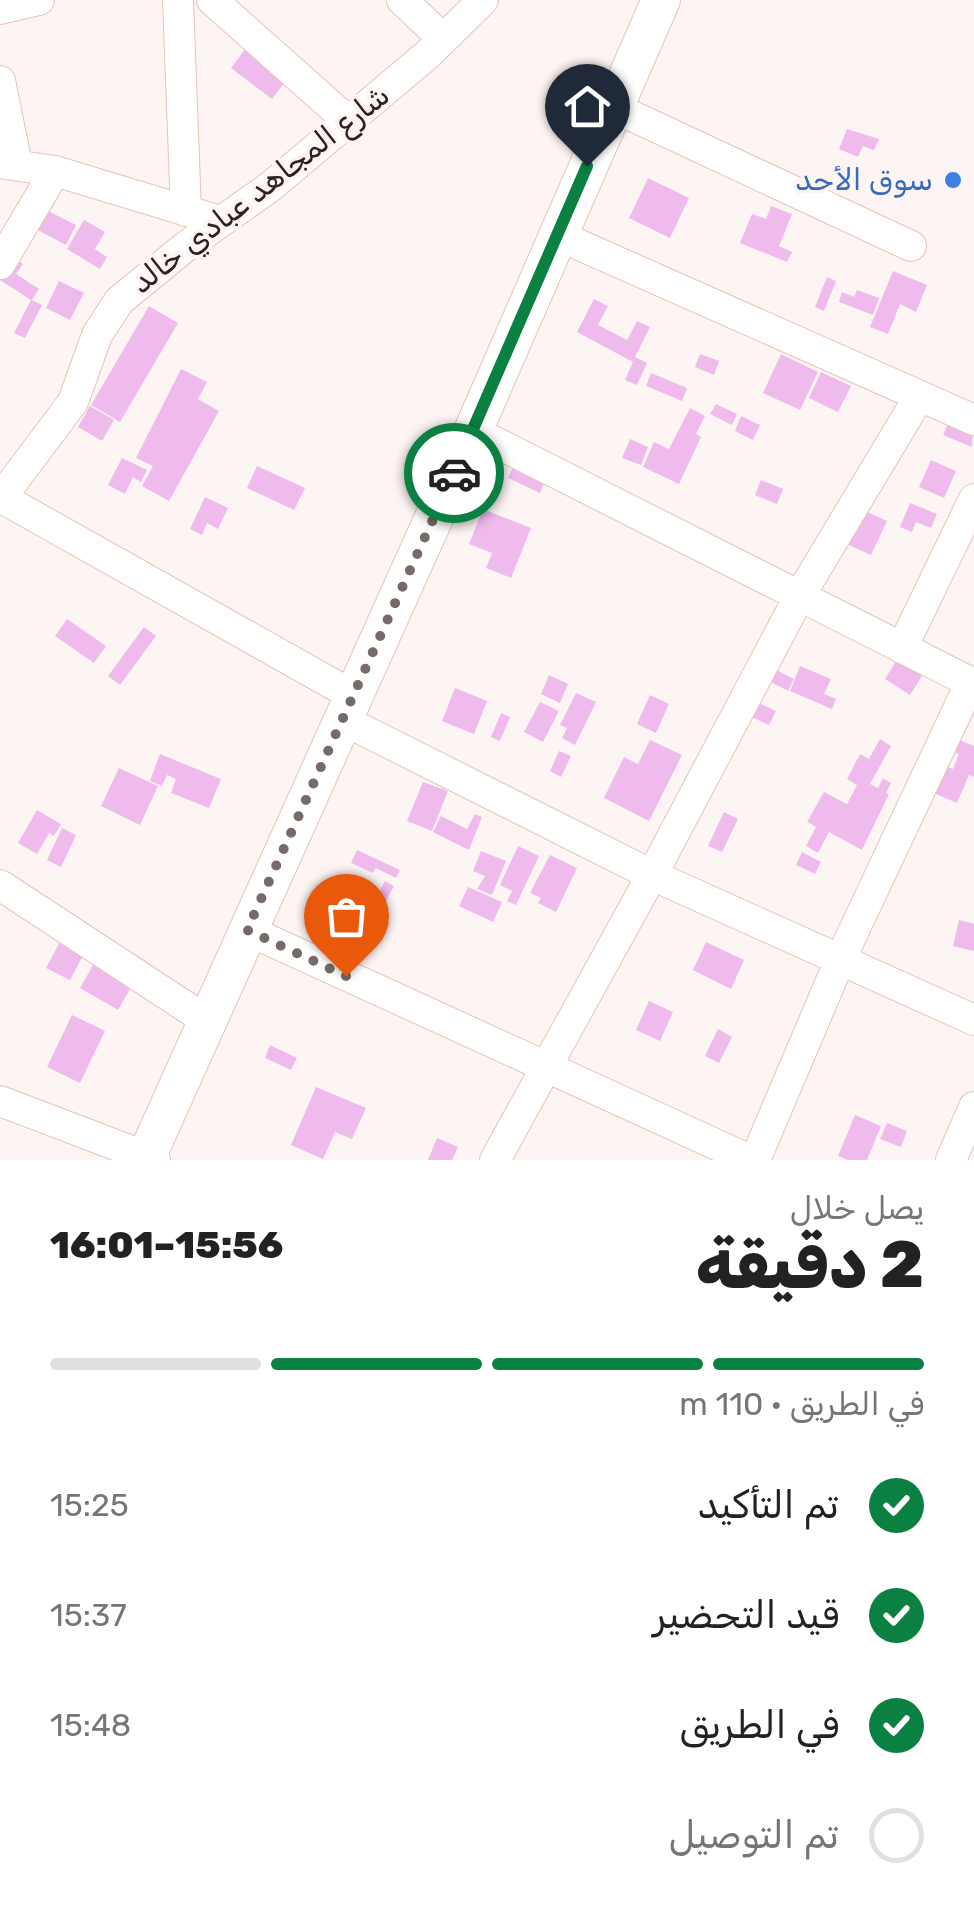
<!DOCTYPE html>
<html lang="ar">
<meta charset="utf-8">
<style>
:root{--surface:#fff;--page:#f2f2f2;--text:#222;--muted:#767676;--line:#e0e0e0;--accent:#0b8043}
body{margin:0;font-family:Rubik,"Noto Naskh Arabic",sans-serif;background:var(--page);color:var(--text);direction:rtl;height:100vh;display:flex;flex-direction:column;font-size:38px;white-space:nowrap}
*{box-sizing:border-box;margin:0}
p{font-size:32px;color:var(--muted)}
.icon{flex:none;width:55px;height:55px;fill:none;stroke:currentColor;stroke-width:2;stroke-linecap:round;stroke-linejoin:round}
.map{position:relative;height:1160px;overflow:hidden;direction:ltr}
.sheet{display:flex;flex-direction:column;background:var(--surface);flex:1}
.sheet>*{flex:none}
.pin{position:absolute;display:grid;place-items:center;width:85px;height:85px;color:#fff;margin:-102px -42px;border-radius:50% 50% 50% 0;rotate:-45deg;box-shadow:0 0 10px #0007}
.pin .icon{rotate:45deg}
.courier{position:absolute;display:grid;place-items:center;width:100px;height:100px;margin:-50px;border:8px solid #0b8043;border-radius:50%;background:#fff;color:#222;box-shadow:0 2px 12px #0007}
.headline em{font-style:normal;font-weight:800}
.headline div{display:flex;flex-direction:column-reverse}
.headline{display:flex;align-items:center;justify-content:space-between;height:170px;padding:0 50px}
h1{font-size:65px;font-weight:800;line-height:75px}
.bar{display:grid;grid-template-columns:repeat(4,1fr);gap:15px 10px;align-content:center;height:120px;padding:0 50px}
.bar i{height:12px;border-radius:8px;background:var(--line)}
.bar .selected{background:var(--accent)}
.bar p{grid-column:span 4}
ol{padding:0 50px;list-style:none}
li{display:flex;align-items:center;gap:30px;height:110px}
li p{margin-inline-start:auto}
li .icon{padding:10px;border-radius:50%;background:var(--accent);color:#fff;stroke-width:4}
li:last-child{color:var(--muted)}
li i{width:55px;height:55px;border:5px solid var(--line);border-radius:50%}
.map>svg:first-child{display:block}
.building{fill:#efbbec}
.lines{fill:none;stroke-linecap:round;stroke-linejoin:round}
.minor-casing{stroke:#e7c3b6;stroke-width:32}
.major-casing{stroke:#e7c3b6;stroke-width:40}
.minor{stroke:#fff;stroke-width:30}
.major{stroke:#fff;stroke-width:38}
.done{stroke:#766b67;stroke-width:10;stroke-dasharray:0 18}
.route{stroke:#0b8043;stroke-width:12}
.shop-dot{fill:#3f7fe0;stroke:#fdf5f3;stroke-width:4}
.labels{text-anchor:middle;stroke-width:8;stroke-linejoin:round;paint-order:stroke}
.shop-label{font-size:30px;fill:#366cbe;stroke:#fdf5f3;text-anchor:end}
.street-label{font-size:30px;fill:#2e211c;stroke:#fdf5f3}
</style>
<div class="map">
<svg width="974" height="1160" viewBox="0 0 974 1160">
<rect width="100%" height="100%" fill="#fdf5f3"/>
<g class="building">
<path d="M252,40L292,72L272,99L231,68Z"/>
<path d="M847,129L879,139L874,150L863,146L858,157L839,149Z"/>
<path d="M648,178L689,198L670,238L629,218Z"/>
<path d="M771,206L792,214L779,246L792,252L787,262L740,243L752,214L766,219Z"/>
<path d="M44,209L76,225L66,245L34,228Z"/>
<path d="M84,220L105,232L95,249L107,257L100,269L67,249Z"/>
<path d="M12,257L23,264L16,274L39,289L32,300L42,305L25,338L14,333L31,300L0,280Z"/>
<path d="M893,271L927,285L916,312L900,304L888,334L870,327Z"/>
<path d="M827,277L836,281L824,311L815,307Z"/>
<path d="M59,281L84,293L70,320L46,308Z"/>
<path d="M857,290L879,298L873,315L839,302L842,292L854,297Z"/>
<path d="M594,299L608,306L598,325L627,340L637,321L650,327L635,357L647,363L637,385L625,380L633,362L577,332Z"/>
<path d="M149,306L178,323L120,422L91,405Z"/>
<path d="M700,354L719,361L714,375L695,367Z"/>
<path d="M781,354L818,372L800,410L763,393Z"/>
<path d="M181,369L207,382L198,399L219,411L169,501L142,486L153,466L136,458Z"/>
<path d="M821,372L851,386L838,412L809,398Z"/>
<path d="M651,373L687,388L682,401L646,386Z"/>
<path d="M716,404L737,414L732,425L710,414Z"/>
<path d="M90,406L114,420L102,441L78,427Z"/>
<path d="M955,407L974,414L972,447L943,435Z"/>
<path d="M690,408L705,416L696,434L701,437L679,484L643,467L654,442L669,449Z"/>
<path d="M741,416L760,425L753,440L735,431Z"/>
<path d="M630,439L648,447L641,465L622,458Z"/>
<path d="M521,449L548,474L540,493L508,478Z"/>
<path d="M122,458L147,470L141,482L133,477L125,494L108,485Z"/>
<path d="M931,460L956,471L944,498L919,487Z"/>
<path d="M257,466L305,488L294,510L247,488Z"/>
<path d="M761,480L783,489L777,504L755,495Z"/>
<path d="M205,497L228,508L218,529L207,523L202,535L190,529Z"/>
<path d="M910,503L937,514L931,528L916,522L912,532L900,527Z"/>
<path d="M854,506L887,521L871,555L838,540Z"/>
<path d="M483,509L531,528L511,578L486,568L492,553L469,544Z"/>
<path d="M67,619L106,646L94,663L55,636Z"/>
<path d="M144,627L156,636L120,685L108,676Z"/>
<path d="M911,637L929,665L910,695L885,679Z"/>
<path d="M769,666L794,679L788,691L763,678Z"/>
<path d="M800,666L831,679L824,694L836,699L832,709L790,691Z"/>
<path d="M549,675L568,684L560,703L541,694Z"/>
<path d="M455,688L487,701L474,734L442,721Z"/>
<path d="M576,693L596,702L575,745L562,738L567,728L560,725Z"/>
<path d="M650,695L669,704L656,733L637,724Z"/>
<path d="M752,700L776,711L769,725L745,714Z"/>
<path d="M540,702L559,711L543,742L524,732Z"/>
<path d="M501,713L510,717L500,741L491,737Z"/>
<path d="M949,736L974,746V777L969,775L957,803L922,788L933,761L953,769L959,754L944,748Z"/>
<path d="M880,739L891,746L870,784L878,788L883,778L891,783L886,793L889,794L862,850L829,832L818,853L806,846L816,827L807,822L824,792L847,804L857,785L847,779L860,754L869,759Z"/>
<path d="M650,740L682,755L649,821L604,798L624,757L638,764Z"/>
<path d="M559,751L571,756L561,777L550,771Z"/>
<path d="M160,754L221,779L209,808L171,793L176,779L167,775L162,786L150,781Z"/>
<path d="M119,768L158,786L140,825L101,806Z"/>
<path d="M423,782L448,791L432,831L407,821Z"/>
<path d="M37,810L61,824L54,836L49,833L37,854L18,843Z"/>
<path d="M724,812L738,819L722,852L708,846Z"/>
<path d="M475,814L482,817L469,850L433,832L441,816L467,829Z"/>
<path d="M62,828L76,835L61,867L47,860Z"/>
<path d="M518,846L539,856L516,905L507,901L512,891L500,885Z"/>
<path d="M357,850L400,870L396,878L376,868L373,873L351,863Z"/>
<path d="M481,851L506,861L492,895L477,889L485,876L473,871Z"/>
<path d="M802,852L821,862L815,874L796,865Z"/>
<path d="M550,855L577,868L556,912L538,903L541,898L530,893Z"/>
<path d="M385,881L394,886L381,911L372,906Z"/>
<path d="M468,887L502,902L493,922L459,906Z"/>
<path d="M959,920L974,924V951L953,946Z"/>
<path d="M64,934L88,946L70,980L46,968Z"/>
<path d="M108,939L146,961L118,1010L80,988Z"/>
<path d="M706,942L744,960L731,989L693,970Z"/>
<path d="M649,1001L673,1012L660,1041L636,1030Z"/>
<path d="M72,1015L105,1031L80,1083L47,1067Z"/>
<path d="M718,1029L732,1037L719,1063L705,1056Z"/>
<path d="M270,1045L297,1058L291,1070L265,1058Z"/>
<path d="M316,1087L366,1108L352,1139L335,1132L323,1159L291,1145Z"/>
<path d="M855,1115L881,1126L867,1160H848L838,1156Z"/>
<path d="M887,1123L907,1131L901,1147L880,1139Z"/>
<path d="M437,1138L458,1147L452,1160H428Z"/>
</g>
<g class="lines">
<defs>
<g id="minor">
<path d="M178,0L186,211"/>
<path d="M212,0L348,121"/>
<path d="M402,0L443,39"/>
<path d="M0,9L39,0"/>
<path d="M0,81L17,165"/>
<path d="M613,107L911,246"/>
<path d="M0,163L55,171L220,221"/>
<path d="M557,235L974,420"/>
<path d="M0,264L55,171"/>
<path d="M473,431L974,684"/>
<path d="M0,497L354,696"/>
<path d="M0,499L73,402L97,335L119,301L185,247L270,187L427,55L483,0"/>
<path d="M902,648L974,499"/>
<path d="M343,720L652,875L974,1020"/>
<path d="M0,885L206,1020"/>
<path d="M247,930L750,1160"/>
<path d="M0,1101L155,1160"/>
<path d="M495,1160L652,875L799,597L919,397"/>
<path d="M755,1160L840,960L971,682"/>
<path d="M951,1160L974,1107"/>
</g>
<path id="major" d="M145,1160L473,431L661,0"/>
</defs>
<use href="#minor" class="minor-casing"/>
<use href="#major" class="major-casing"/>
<use href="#minor" class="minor"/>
<use href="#major" class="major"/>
</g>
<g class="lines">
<path class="done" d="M346,976L247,930L454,473"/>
<path class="route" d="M454,473L587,166"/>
</g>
<circle class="shop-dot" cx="953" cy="180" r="10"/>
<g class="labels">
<g class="shop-label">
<text x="933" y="190">سوق الأحد</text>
</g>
<g class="street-label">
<text transform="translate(260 189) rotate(-38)" y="10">شارع المجاهد عبادي خالد</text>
</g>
</g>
</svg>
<div class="pin" style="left:346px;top:976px;background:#ea580c"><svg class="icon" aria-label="bag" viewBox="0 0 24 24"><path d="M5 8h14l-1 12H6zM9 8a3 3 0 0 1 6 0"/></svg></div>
<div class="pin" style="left:587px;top:166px;background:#1f2937"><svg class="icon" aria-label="home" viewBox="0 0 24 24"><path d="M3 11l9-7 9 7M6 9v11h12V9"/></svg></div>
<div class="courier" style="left:454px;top:473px"><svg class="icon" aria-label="car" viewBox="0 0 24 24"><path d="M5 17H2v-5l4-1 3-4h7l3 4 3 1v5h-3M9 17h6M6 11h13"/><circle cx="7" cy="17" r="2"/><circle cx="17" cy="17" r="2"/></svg></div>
</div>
<section class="sheet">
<div class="headline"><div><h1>2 دقيقة</h1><p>يصل خلال</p></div><em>15:56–16:01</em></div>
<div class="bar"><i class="selected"></i><i class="selected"></i><i class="selected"></i><i></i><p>في الطريق · 110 m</p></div>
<ol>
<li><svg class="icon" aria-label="check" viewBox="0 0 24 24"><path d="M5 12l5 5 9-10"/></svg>تم التأكيد<p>15:25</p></li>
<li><svg class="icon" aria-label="check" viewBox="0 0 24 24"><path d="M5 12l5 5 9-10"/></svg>قيد التحضير<p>15:37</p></li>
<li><svg class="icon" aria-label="check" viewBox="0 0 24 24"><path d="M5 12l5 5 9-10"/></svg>في الطريق<p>15:48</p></li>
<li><i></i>تم التوصيل</li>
</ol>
</section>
